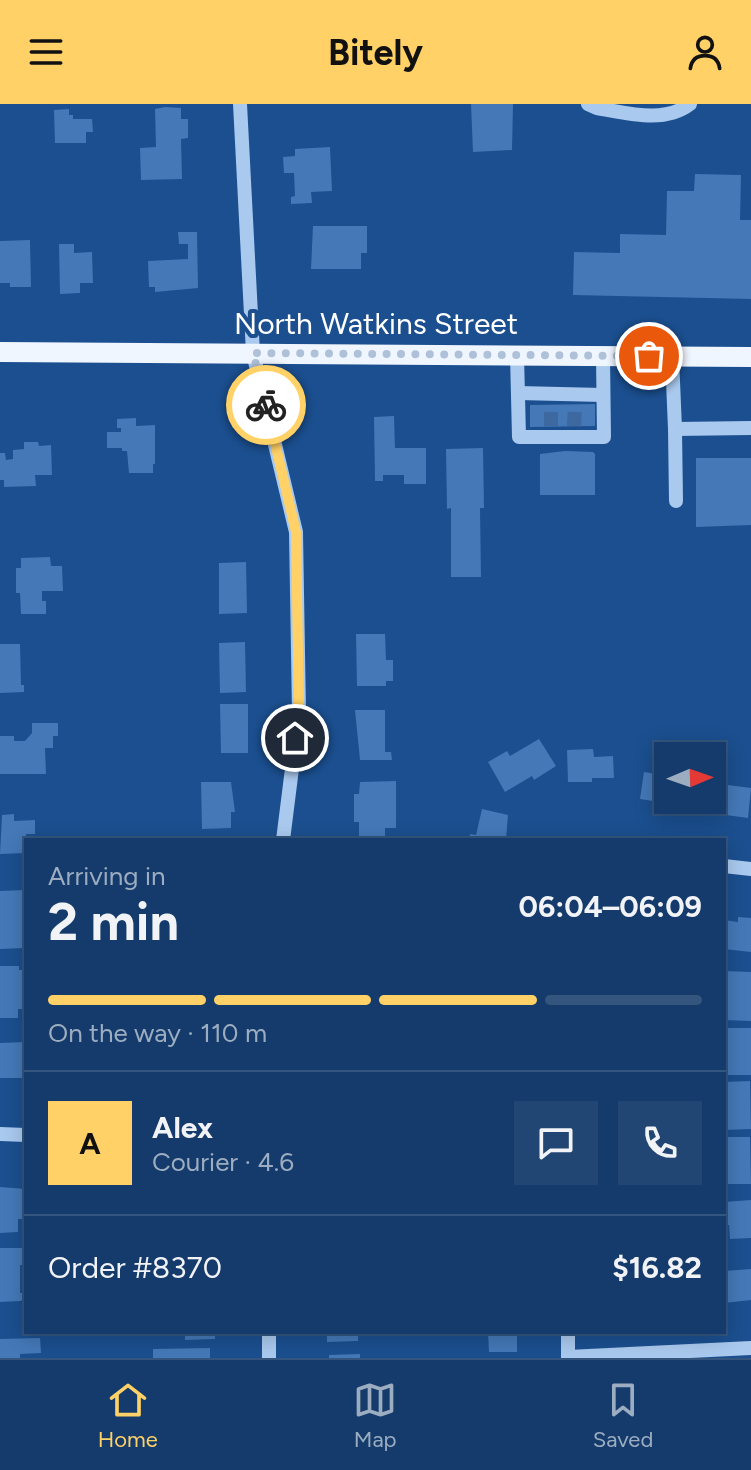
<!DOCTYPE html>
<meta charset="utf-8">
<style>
:root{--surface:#143b6b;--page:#214673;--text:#f1f3f6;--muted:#9dadc1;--line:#33557e;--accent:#ffd166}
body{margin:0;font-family:Figtree,sans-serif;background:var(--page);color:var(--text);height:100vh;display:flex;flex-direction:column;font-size:30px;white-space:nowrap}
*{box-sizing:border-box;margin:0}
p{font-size:26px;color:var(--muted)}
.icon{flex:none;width:44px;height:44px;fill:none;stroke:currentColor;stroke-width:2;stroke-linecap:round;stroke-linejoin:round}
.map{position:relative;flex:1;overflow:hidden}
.side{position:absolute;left:24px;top:734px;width:702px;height:496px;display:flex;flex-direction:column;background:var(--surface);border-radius:0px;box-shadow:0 4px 20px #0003,0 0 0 2px var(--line)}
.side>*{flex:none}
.needle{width:52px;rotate:88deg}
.tools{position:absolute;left:654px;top:638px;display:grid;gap:16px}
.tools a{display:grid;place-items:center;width:72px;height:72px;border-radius:0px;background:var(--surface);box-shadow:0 4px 20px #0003,0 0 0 2px var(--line);font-size:40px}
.pin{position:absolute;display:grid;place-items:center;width:68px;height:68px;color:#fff;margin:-34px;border:4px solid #fff;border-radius:50%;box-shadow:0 2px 8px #0007}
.courier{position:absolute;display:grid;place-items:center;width:80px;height:80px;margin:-40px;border:6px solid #ffd166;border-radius:50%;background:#fff;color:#222;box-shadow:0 2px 10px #0007}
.head em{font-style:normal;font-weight:700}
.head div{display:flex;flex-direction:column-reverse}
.head{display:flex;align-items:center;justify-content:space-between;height:136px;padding:0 24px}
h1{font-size:52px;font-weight:700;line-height:60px}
.bar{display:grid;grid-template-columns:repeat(4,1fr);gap:12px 8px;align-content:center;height:96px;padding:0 24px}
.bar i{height:10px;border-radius:6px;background:var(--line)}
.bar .selected{background:var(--accent)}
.bar p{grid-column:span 4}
.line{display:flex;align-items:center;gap:20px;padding:0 24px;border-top:2px solid var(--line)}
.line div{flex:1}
.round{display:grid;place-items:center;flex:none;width:84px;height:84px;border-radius:0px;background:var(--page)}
header{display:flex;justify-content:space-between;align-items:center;height:104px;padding:0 24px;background:var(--accent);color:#111;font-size:36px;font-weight:700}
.tabs{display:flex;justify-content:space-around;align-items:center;height:112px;border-top:2px solid var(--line);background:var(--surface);font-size:22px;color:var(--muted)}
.tabs a{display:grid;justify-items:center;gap:4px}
.tabs .selected{color:var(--accent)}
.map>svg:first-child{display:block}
.building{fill:#4478b7}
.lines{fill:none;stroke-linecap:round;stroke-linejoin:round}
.minor-tunnel{stroke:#3d69a0;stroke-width:14;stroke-dasharray:14 7;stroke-linecap:butt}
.minor{stroke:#a9c9ee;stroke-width:14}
.major{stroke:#f0f6ff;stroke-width:20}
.done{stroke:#afc1d8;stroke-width:8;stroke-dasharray:0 14.4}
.route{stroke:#ffd166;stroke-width:10}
.labels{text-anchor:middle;stroke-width:8;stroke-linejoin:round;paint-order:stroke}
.street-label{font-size:30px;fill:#fff;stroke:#1b4f8f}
</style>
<header><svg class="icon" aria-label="menu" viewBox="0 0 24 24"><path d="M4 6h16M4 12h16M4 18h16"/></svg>Bitely<svg class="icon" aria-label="person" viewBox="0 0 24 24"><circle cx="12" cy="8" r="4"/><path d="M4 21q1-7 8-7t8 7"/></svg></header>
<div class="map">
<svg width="751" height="1254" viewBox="0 0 751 1254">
<rect width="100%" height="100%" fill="#1b4f8f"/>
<g class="building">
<path d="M471,0H513L512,46L473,48Z"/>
<path d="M165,3L181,4V15H188V34L181,35L182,75L141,76L140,44L156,43L155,5Z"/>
<path d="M69,5V11H73V15H92L93,28H86V39H55L54,6Z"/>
<path d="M330,43L332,87L311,88L312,99L291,100V93L295,92L294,69H284L283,53L295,52V45Z"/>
<path d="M695,70L741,71L740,116H751V195L573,191L574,148L620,149V130L666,131L667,87H694Z"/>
<path d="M313,122H367V149H361V165H311Z"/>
<path d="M178,128H197L198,184L155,188V183H149L148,157L188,155V140H179Z"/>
<path d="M30,136L31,183H10V179H0V137Z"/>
<path d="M59,140H74V149L92,148L93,179H80V189L60,190Z"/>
<path d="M595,300V322L530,323V301Z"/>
<path d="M394,312L395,344H426V380H404V371H383V377H375L374,313Z"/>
<path d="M136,314V322L155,321V360H153V369H129L127,347H122V344H107V328H121V324H117V315Z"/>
<path d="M24,338H38L39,342L51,341L52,371H35L36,382L4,383V376H0V349H5L6,356L13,355V346L24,345Z"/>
<path d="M483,344L484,404H480L481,473H451V404L447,405L446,345Z"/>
<path d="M565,347L593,348L595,350V391H540V350Z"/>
<path d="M696,354H751V421L696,423Z"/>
<path d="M50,453L51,462H62L63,487H42V497H46V510H21L20,489H16V464H21V454Z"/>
<path d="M246,458L247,509L219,510V459Z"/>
<path d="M356,530H385L386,556H393V577H386V582H357Z"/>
<path d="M245,538L246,588L220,589L219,539Z"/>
<path d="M0,540H20L21,581H24V588L0,589Z"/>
<path d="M220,600H248V649H221Z"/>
<path d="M355,606H385V648H391L392,656H360Z"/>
<path d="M32,619H58V632H53V644H45L46,670H0V632H14V637H25L32,629Z"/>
<path d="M539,635L556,662L534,676L532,672L505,688L488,658L507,647L510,652Z"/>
<path d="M593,645L594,653L613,652L614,674H592V678H568L567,646Z"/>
<path d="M644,668L668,672V696H692L691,703L640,695Z"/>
<path d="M396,677V724H385V735H359V718H354V690H359L360,678Z"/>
<path d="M201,678H231L235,708H231V724L202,725Z"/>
<path d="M712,679L751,684L748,714L704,708L706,696H712Z"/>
<path d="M482,705L508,711L506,736H469L470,730L476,731Z"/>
<path d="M14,710V717L35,716V730H26V749L0,750L2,711Z"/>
<path d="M26,786L24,844L0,845V787Z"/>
<path d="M738,813L751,814V848L724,845V816L738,818Z"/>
<path d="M0,862H19V866H26V905H18V914H0Z"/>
<path d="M724,867L751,868V917L724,916Z"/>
<rect x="724" y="924" width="27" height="47"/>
<path d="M26,938V974H0V939Z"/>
<path d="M750,977L751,1025L724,1026V978Z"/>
<path d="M724,1033H750L751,1080H724Z"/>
<path d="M0,1083L26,1085V1103H22L23,1115H18V1128L0,1129Z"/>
<path d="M751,1096V1134L730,1135L729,1121H724V1098Z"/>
<path d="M0,1144H26V1161H20V1189H23V1196L20,1197L0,1198Z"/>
<path d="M751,1165V1196L724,1199V1167Z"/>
<path d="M185,1228H215V1235L185,1236Z"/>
<path d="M327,1228H358V1237L327,1238Z"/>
<path d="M488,1228H517V1248H489Z"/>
<path d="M40,1234L41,1249L20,1250V1254H0V1235Z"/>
<path d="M210,1244V1254H153V1245Z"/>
<path d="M360,1250V1254H329V1251Z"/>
</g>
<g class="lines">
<g class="minor-tunnel">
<path d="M551,322V301"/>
<path d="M574,322L575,301"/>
</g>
<g class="minor">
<path d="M240,0L253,249L296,428L299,609L283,736"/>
<path d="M588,0L597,4C627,9 664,20 690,0"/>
<path d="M517,251L519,333H604L603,252"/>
<path d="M672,253L675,325L751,324"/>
<path d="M518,289L603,291"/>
<path d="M675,325L676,397"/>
<path d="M724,762L751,765"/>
<path d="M0,1030L26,1031"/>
<path d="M568,1228V1254"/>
<path d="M568,1253L751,1244"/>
<path d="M269,1254V1228"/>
</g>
<path class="major" d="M0,248L751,253"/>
</g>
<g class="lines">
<path class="done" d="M266,301L253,249L649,252"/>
<path class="route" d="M266,301L296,428L299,609L295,634"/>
</g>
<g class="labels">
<g class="street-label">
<text x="376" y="230">North Watkins Street</text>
</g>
</g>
</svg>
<div class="tools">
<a><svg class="needle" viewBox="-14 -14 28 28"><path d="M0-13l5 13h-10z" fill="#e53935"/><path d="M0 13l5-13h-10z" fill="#9dadc1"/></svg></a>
</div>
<div class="pin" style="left:649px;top:252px;background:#ea580c"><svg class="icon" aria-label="bag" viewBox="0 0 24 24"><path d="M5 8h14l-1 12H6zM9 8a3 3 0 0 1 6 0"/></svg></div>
<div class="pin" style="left:295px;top:634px;background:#1f2937"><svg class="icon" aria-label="home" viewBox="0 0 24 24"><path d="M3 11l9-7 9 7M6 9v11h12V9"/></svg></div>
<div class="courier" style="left:266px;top:301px"><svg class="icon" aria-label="bike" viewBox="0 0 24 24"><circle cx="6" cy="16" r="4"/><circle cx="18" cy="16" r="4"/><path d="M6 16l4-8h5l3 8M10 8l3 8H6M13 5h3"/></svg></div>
<section class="side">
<div class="head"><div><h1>2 min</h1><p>Arriving in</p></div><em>06:04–06:09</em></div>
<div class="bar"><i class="selected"></i><i class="selected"></i><i class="selected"></i><i></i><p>On the way · 110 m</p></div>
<div class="line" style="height:144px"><b class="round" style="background:var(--accent);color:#111">A</b><div><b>Alex</b><p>Courier · 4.6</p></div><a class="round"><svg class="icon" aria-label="chat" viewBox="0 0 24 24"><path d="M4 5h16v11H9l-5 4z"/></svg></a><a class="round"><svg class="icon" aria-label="phone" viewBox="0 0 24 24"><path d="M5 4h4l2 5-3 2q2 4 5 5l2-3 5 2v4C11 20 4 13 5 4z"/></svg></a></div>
<div class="line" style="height:104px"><div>Order #8370</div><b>$16.82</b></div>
</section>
</div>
<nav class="tabs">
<a class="selected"><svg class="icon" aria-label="home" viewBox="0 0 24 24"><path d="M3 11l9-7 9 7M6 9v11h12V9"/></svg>Home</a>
<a><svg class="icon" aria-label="map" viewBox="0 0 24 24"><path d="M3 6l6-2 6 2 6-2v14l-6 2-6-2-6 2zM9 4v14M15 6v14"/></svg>Map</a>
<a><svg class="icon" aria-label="saved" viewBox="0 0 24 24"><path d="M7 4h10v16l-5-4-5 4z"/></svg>Saved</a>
</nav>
